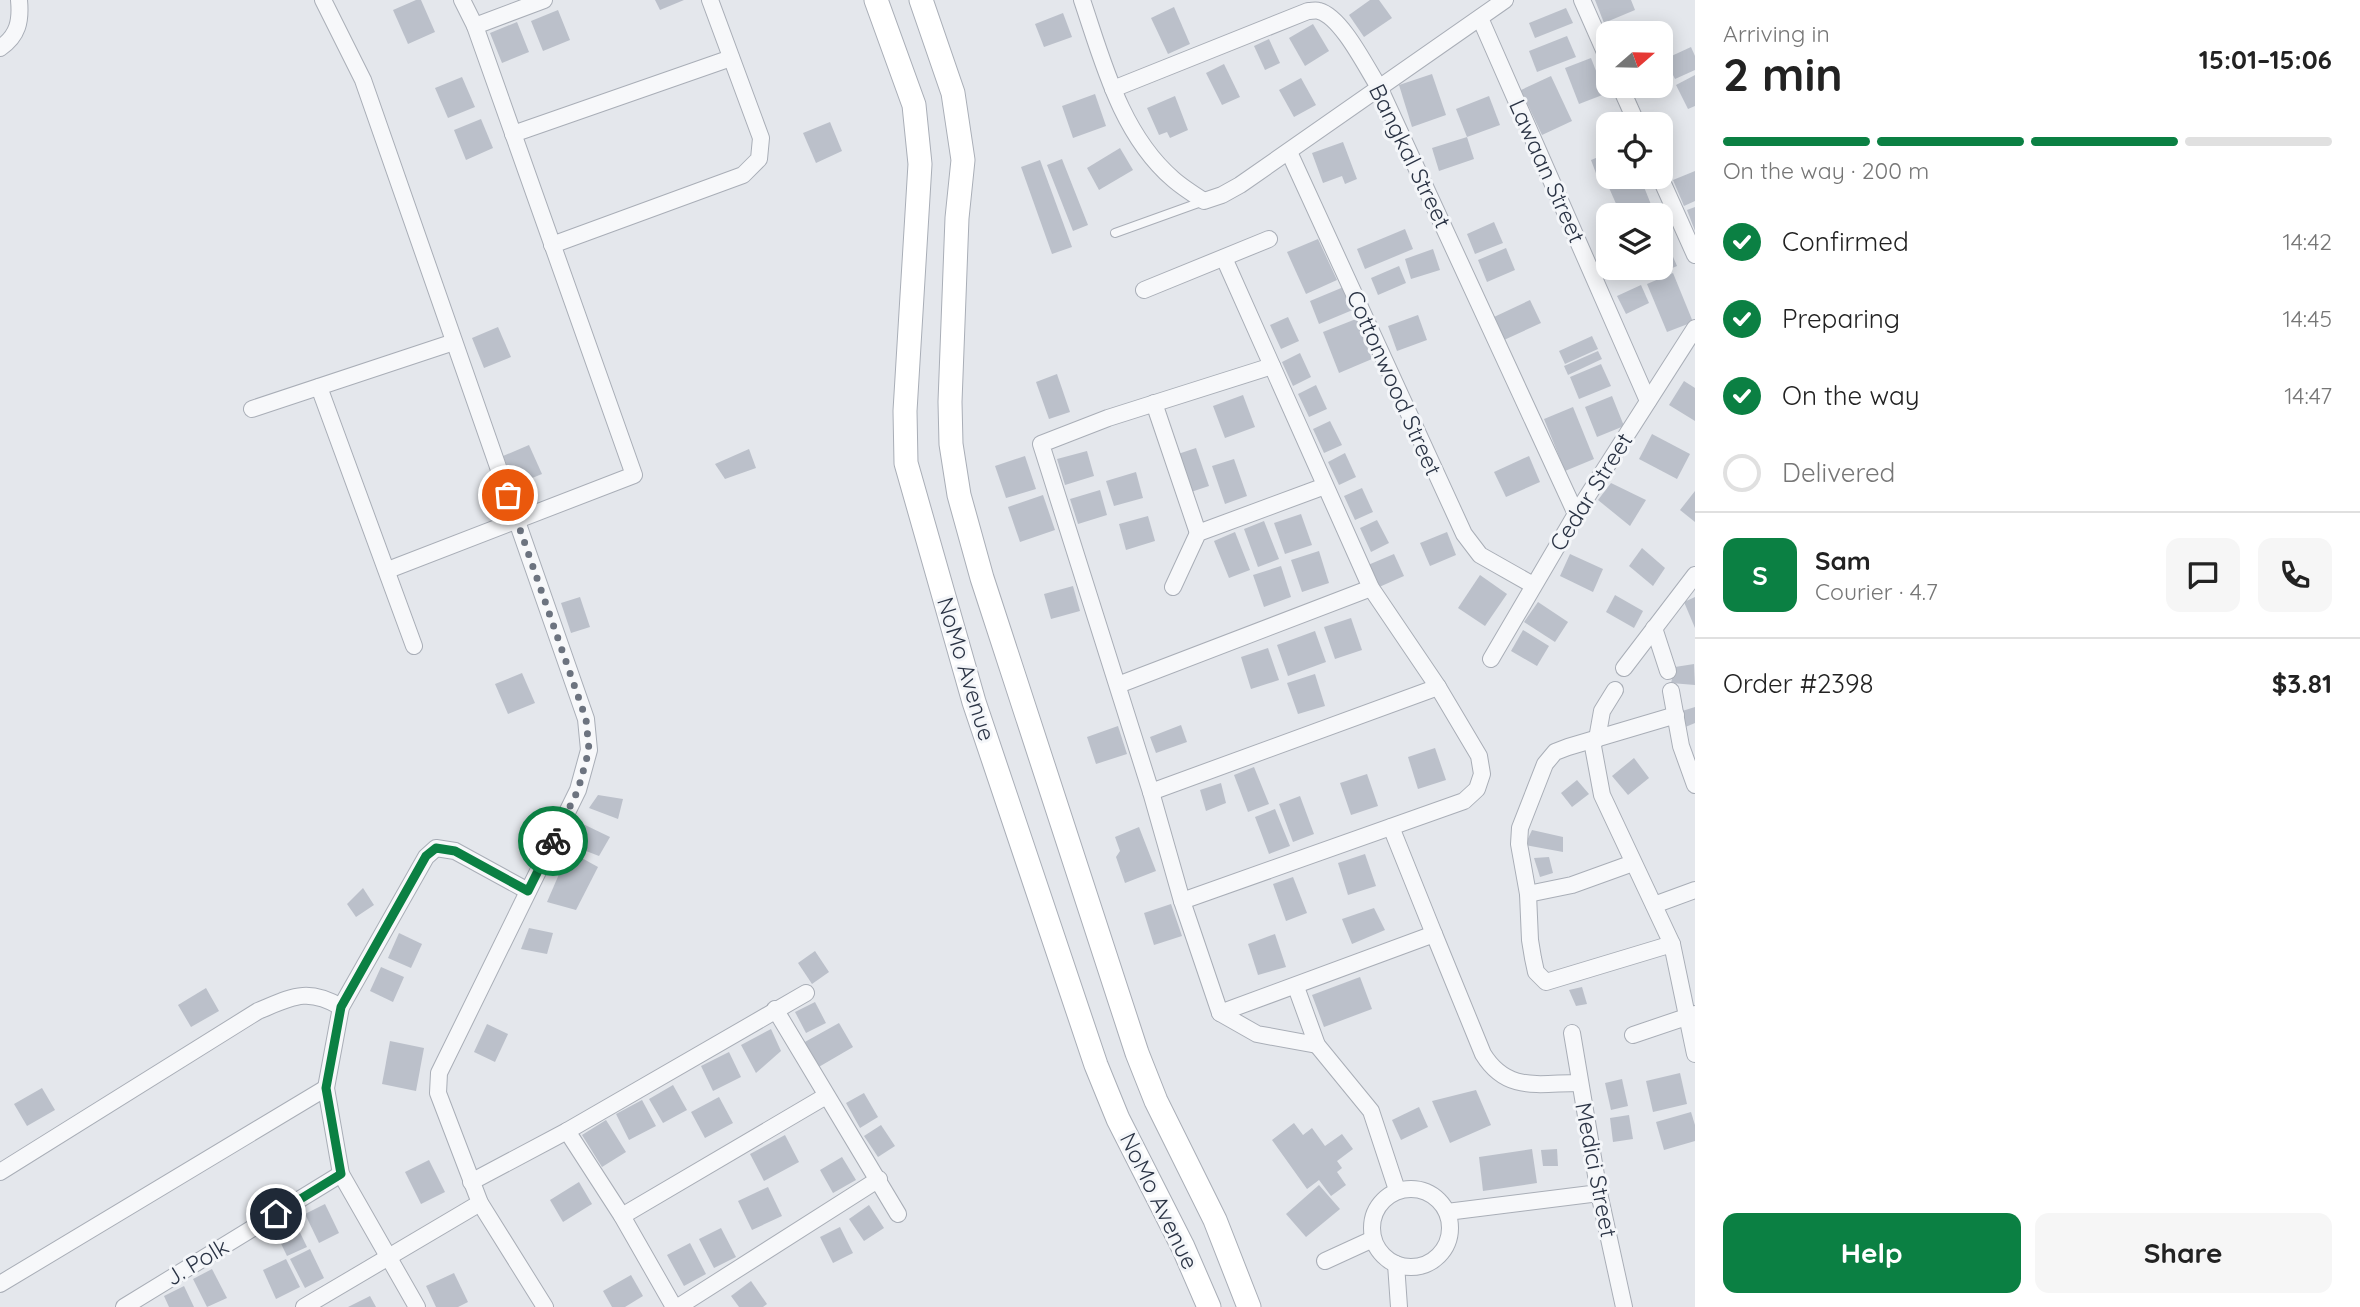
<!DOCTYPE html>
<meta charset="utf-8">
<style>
:root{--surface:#fff;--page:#f6f6f6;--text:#222;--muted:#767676;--line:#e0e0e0;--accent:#0b8043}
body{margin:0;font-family:Quicksand,sans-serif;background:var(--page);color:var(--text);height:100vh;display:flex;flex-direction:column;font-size:26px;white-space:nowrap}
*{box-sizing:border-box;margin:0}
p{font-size:23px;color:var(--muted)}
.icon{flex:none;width:38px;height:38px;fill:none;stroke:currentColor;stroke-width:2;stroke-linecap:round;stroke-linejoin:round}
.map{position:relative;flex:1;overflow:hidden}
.drawer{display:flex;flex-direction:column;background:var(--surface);width:665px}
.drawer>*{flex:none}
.needle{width:46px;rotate:70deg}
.fabs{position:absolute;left:1596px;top:21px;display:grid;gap:14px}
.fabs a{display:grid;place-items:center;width:77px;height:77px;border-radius:14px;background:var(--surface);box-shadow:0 4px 18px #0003;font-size:35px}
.pin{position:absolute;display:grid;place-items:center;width:60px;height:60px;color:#fff;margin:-30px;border:4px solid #fff;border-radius:50%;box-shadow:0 2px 7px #0007}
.courier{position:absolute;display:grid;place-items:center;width:70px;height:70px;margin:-35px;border:5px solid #0b8043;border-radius:50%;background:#fff;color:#222;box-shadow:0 2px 9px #0007}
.headline em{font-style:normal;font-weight:700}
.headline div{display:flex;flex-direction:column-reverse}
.headline{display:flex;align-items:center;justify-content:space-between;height:119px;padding:0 28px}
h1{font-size:46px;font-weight:700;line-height:52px}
.bar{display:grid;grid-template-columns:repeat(4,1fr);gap:10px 7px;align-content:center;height:84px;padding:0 28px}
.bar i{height:9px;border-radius:5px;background:var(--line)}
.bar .active{background:var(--accent)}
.bar p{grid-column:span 4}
.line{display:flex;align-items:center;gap:18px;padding:0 28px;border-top:2px solid var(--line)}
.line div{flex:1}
.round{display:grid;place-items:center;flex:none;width:74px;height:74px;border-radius:14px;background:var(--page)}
ol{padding:0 28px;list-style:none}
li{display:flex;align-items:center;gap:21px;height:77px}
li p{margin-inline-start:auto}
li .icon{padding:7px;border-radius:50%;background:var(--accent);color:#fff;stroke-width:4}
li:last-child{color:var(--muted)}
li i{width:38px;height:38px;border:4px solid var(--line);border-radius:50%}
.action{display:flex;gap:14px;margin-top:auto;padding:14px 28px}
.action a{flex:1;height:80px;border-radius:14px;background:var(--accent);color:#fff;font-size:28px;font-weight:700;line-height:80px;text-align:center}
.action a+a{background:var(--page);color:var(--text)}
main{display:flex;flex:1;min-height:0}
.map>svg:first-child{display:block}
.building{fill:#bbc0ca}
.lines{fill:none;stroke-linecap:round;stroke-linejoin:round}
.lane-casing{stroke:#a9aeb7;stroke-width:10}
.street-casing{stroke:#a9aeb7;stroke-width:18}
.secondary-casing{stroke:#a9aeb7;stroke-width:25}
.lane{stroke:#f7f8fa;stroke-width:8}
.street{stroke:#f7f8fa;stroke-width:16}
.secondary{stroke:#fff;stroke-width:23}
.done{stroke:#6c737f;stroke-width:7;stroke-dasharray:0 12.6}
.route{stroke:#0b8043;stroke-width:9}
.labels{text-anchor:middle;stroke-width:6;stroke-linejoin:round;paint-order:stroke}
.street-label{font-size:23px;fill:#2b3445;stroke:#f4f6f9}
</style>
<main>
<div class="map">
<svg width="1695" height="1307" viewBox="0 0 1695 1307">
<rect width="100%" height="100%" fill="#e4e7ec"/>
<g class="building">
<path d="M416,0H421L435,32L408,44L393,10Z"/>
<path d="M655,0H684L660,10Z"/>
<path d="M1370,0H1379L1392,18L1364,37L1349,15Z"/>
<path d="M1595,0H1631L1635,10L1604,23Z"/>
<path d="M1174,7L1190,44L1168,54L1151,18Z"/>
<path d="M1566,8L1573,23L1535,38L1529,23Z"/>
<path d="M558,10L570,40L543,51L531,21Z"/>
<path d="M1063,13L1072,37L1044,47L1035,24Z"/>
<path d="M517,22L529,52L502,63L490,33Z"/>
<path d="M1313,24L1329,51L1305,66L1289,38Z"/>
<path d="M1567,36L1576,57L1537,72L1529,51Z"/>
<path d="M1269,39L1280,63L1265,70L1254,46Z"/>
<path d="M1691,47L1695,56V70L1675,79L1665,59Z"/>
<path d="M1591,58L1605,94L1579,104L1565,68Z"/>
<path d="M1224,64L1240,97L1222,105L1206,73Z"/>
<path d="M1432,74L1446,115L1412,127L1399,85Z"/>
<path d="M1695,75V106L1688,109L1676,85Z"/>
<path d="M1551,76L1572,121L1542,135L1521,90Z"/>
<path d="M462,77L475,107L448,118L435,88Z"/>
<path d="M1301,78L1316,105L1294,117L1279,90Z"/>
<path d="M1095,94L1106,126L1073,138L1062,106Z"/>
<path d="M1175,96L1188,130L1170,138L1167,132L1159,135L1147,108Z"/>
<path d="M1489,96L1500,125L1467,137L1456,109Z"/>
<path d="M481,119L493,148L466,160L454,130Z"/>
<path d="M830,122L842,151L816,163L803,133Z"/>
<path d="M1467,137L1474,159L1439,171L1432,148Z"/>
<path d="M1343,142L1357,179L1345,184L1342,176L1323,183L1312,153Z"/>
<path d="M1120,148L1133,170L1099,190L1087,168Z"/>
<path d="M1608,153V172L1597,176L1591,160Z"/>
<path d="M1062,159L1088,225L1073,231L1047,165Z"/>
<path d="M1040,160L1072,247L1052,254L1021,167Z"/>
<path d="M1695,171V201L1684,206L1673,180Z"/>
<path d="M1616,177H1640L1654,212L1647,215H1621L1606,181Z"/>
<path d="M1695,207V231L1687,210Z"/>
<path d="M1494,222L1503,243L1475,254L1467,234Z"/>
<path d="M1405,229L1413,249L1365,269L1357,249Z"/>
<path d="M1318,239L1337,280L1306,294L1287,252Z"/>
<path d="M1667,243L1677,266L1644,280L1639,268H1661V245Z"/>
<path d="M1506,248L1515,270L1487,282L1478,260Z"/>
<path d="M1433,249L1440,270L1411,279L1405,259Z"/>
<path d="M1399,266L1406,283L1378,295L1371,278Z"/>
<path d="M1673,273L1693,322L1667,332L1647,284Z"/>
<path d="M1641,285L1649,303L1626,314L1617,296Z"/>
<path d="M1346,286L1355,309L1319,324L1310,301Z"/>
<path d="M1530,300L1541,323L1504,340L1494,317Z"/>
<path d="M1418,315L1427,340L1397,351L1388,326Z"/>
<path d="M1288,317L1299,341L1281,349L1270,325Z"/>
<path d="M1356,319L1372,359L1339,373L1323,332Z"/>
<path d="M498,327L511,357L484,368L472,338Z"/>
<path d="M1592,336L1598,349L1565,364L1559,351Z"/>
<path d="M1598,351L1602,359L1568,375L1564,366Z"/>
<path d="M1300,353L1311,377L1293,386L1282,362Z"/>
<path d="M1601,364L1611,386L1579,399L1570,377Z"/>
<path d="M1057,374L1070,412L1049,419L1036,382Z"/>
<path d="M1684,381L1695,388V421L1669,405Z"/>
<path d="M1316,385L1327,409L1309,417L1298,394Z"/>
<path d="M1243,395L1255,427L1225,438L1213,406Z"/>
<path d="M1612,396L1624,426L1597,437L1585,407Z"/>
<path d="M1573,407L1594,459L1565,471L1544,419Z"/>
<path d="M1330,421L1342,445L1324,453L1313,429Z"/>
<path d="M1652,434L1690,454L1677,479L1639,459Z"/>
<path d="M529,445L542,474L515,485L503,456Z"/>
<path d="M1196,448L1209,486L1188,493L1175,455Z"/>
<path d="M749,449L756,468L725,479L715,464Z"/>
<path d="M1087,451L1094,476L1065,485L1057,459Z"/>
<path d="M1345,453L1356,477L1339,485L1328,462Z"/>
<path d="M1025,456L1036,489L1006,498L995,466Z"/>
<path d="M1529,456L1540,482L1506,497L1494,472Z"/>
<path d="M1234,459L1247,496L1225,504L1212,466Z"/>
<path d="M1136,472L1143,498L1114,506L1106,481Z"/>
<path d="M1611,483L1646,500L1630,526L1598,500Z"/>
<path d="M1362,488L1373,512L1355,520L1344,496Z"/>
<path d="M1100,490L1107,515L1078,524L1070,499Z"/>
<path d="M1695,491V522L1680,510Z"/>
<path d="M1043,495L1055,530L1020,542L1008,507Z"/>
<path d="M1301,514L1312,545L1285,554L1274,523Z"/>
<path d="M1148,516L1155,541L1126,550L1119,524Z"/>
<path d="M1377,520L1389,543L1371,552L1360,528Z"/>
<path d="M1264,521L1279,559L1258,567L1244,529Z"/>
<path d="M1235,532L1250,570L1229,578L1214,541Z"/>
<path d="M1447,532L1456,555L1430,566L1420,543Z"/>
<path d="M1642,548L1665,568L1653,586L1629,566Z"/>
<path d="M1319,551L1329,583L1302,592L1291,560Z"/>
<path d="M1394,554L1404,576L1377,588L1368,565Z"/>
<path d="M1570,554L1603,569L1593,592L1560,576Z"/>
<path d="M1281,566L1291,597L1264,607L1253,575Z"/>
<path d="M1480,575L1507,594L1485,626L1458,608Z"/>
<path d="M1073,586L1080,611L1051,619L1044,594Z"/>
<path d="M1615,595L1643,611L1634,628L1606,612Z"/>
<path d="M580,597L590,627L571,633L561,603Z"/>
<path d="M1695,597V628L1684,602Z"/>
<path d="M1538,602L1568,622L1555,642L1524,622Z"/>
<path d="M1351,618L1362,650L1335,659L1324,627Z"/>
<path d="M1523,630L1549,646L1537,666L1511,651Z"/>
<path d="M1315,631L1326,662L1288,676L1277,645Z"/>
<path d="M1268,648L1279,680L1251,689L1241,657Z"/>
<path d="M1694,664L1695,685L1671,683L1675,667Z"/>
<path d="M522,673L535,703L508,714L495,684Z"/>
<path d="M1315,674L1325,706L1298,714L1287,683Z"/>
<path d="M1695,707V723L1683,728L1679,712Z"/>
<path d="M1181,725L1187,742L1156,753L1150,737Z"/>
<path d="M1118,726L1127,754L1096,764L1087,737Z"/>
<path d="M1435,748L1446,780L1418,789L1408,757Z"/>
<path d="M1634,758L1649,778L1628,795L1612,776Z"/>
<path d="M1254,767L1269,804L1248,812L1234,775Z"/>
<path d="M1367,774L1378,806L1351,815L1340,783Z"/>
<path d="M1577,780L1589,794L1572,807L1561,793Z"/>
<path d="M1221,783L1226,803L1206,811L1200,790Z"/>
<path d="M598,795L623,799L618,819L589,808Z"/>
<path d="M1300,796L1314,834L1293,842L1279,804Z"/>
<path d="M1275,809L1290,846L1269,854L1255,817Z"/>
<path d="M583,824L610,837L599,856L573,846Z"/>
<path d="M1139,827L1156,871L1125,883L1116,857L1120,851L1115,837Z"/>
<path d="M1532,830L1563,837V852L1525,845Z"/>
<path d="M569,851L598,867L576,910L547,902Z"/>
<path d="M1365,854L1376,886L1348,895L1338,863Z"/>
<path d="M1549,857L1553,873L1540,877L1534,858Z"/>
<path d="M1293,877L1307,913L1286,921L1273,884Z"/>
<path d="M363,888L374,905L356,917L347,904Z"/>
<path d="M1171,904L1182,936L1154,945L1144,913Z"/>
<path d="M1374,908L1385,930L1352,944L1342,919Z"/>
<path d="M529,928L553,933L547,954L521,949Z"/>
<path d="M399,933L422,944L411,968L388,958Z"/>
<path d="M1275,934L1286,967L1258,975L1248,944Z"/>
<path d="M815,951L829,972L812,984L798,963Z"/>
<path d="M381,967L404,977L393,1002L370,991Z"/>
<path d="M1360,977L1372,1009L1324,1027L1312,995Z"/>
<path d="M1582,987L1587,1004L1576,1006L1569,990Z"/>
<path d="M206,988L219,1011L191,1027L178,1005Z"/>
<path d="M815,1002L826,1023L806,1033L795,1012Z"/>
<path d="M839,1023L853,1047L817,1068L803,1043Z"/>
<path d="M487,1024L508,1034L495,1062L474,1052Z"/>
<path d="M771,1029L781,1051L756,1073L741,1045Z"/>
<path d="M390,1041L424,1048L416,1091L382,1084Z"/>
<path d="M729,1052L741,1077L713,1091L701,1066Z"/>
<path d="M1680,1073L1687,1104L1653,1112L1646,1081Z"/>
<path d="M1622,1079L1628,1106L1611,1110L1605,1083Z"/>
<path d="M673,1085L687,1110L663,1123L649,1099Z"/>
<path d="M42,1088L55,1110L27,1126L14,1104Z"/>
<path d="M1476,1090L1491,1125L1450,1143L1432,1101Z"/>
<path d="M864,1093L878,1117L860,1128L846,1103Z"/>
<path d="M719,1097L733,1123L705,1138L691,1112Z"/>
<path d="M642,1100L656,1126L629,1140L616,1114Z"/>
<path d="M1419,1107L1428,1127L1401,1140L1392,1120Z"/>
<path d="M1691,1112L1695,1125V1141L1664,1150L1656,1122Z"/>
<path d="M1629,1115L1633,1139L1613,1142L1610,1118Z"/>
<path d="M606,1120L626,1152L602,1167L582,1135Z"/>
<path d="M1294,1123L1303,1135L1312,1128L1325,1146L1342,1134L1353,1149L1337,1161L1342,1168L1337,1172L1346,1185L1331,1196L1319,1180L1307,1189L1272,1140Z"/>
<path d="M881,1125L895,1146L878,1157L864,1136Z"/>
<path d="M785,1135L799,1162L764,1181L750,1154Z"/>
<path d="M1532,1149L1537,1183L1483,1191L1479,1157Z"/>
<path d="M1557,1149L1558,1166H1543L1541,1150Z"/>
<path d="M842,1157L856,1180L833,1193L820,1170Z"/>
<path d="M429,1160L445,1192L421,1204L405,1172Z"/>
<path d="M579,1182L592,1204L563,1222L550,1200Z"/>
<path d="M1319,1185L1340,1209L1306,1237L1286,1214Z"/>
<path d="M768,1187L782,1216L752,1230L738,1201Z"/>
<path d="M325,1204L339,1233L319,1243L305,1214Z"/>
<path d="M869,1205L884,1228L864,1241L849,1219Z"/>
<path d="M293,1218L307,1247L287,1256L273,1227Z"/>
<path d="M840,1227L853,1253L833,1263L820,1237Z"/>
<path d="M721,1228L736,1257L714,1268L699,1239Z"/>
<path d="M690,1243L706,1274L684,1286L667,1255Z"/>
<path d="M310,1249L324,1278L305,1288L290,1259Z"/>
<path d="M286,1259L300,1287L276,1299L263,1270Z"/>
<path d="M212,1269L227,1298L207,1307L193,1279Z"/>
<path d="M454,1273L468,1302L458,1307H436L426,1286Z"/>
<path d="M631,1275L643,1296L625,1307H612L603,1291Z"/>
<path d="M751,1281L767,1304L763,1307H739L731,1296Z"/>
<path d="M184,1286L194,1307H169L164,1296Z"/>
<path d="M370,1296L376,1307H348Z"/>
</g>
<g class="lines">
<defs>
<path id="lane" d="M1115,233L1204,201"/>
<g id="street">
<path d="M323,0L363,80L586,719L589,750L578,790L439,1073L438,1093L480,1203L545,1307"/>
<path d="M1082,0C1103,62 1121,134 1173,179C1182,187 1193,194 1204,201L1222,195L1240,185L1505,0"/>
<path d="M1582,0L1608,59"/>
<path d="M1480,18L1648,401"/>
<path d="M475,26L544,0"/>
<path d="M0,48C18,36 21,21 19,0"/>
<path d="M1620,86L1637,124"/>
<path d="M1113,89L1308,11C1312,11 1316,10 1319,11C1342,17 1367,69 1380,89L1576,514"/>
<path d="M513,134L731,58"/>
<path d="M1289,152L1464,534L1480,555L1533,585"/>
<path d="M1660,177L1695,255"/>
<path d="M552,245L743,175L759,159L761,138L710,0"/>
<path d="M1144,290L1269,239"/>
<path d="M1272,366L1108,418L1041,444L1151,792L1182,901L1220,1013L1257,1034L1317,1045"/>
<path d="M319,387L414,646"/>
<path d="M1154,403L1198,533"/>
<path d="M252,409L454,342"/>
<path d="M388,570L634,475L475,26L462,0"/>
<path d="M1173,587L1198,533L1325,486"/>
<path d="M1654,628L1668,671"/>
<path d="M1491,659L1576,514L1695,328"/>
<path d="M1624,668L1695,575"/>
<path d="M1118,685L1371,588"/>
<path d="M1671,691L1681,746L1695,785"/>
<path d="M1597,739L1602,711L1615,690"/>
<path d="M1592,741L1602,795L1672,944L1695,1054"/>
<path d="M1151,792L1438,687"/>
<path d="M1391,827L1434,934"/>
<path d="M1528,894L1572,885L1633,863"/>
<path d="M1182,901L1464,801L1477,789L1482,774L1479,756L1438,687L1371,588L1224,258"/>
<path d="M1654,905L1695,890"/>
<path d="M1672,944L1546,982L1536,972L1533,958L1530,940L1528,894L1519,844L1520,828L1545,764L1555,752L1568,747L1676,715"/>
<path d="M1296,987L1317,1045L1371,1111L1397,1190"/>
<path d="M775,1009L898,1214"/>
<path d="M1220,1013L1434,934L1483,1054C1507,1093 1539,1083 1579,1083"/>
<path d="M1572,1033L1599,1193L1624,1307"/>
<path d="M1633,1035L1695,1014"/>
<path d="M567,1131L622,1216L674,1307"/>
<path d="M0,1172L258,1011C292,997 307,987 341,1007"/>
<path d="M471,1182L567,1131L806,993"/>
<circle cx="1411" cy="1228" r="39"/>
<path d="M1447,1212L1599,1193"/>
<path d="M622,1216L826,1096"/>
<path d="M1325,1261L1373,1239"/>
<path d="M1396,1264L1399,1307"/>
<path d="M0,1284L326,1088"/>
<path d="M124,1307L341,1174"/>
<path d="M304,1307L480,1203"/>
<path d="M417,1307L341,1174L326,1088L341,1007L426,857L436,848L455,851L528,891"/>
<path d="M678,1307L879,1179"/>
</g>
<g id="secondary">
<path d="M876,0L914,105L920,164L905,411L906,463L974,702L1096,1065L1118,1119L1183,1247L1209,1307"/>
<path d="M921,0L953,93L963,160L957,218L950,402L951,444L959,495L982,578L1137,1053L1156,1101L1215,1220L1249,1307"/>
</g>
</defs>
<use href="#lane" class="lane-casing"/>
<use href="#street" class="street-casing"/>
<use href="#secondary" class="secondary-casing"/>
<use href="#lane" class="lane"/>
<use href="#street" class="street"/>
<use href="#secondary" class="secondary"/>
</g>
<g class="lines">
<path class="done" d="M508,495L586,719L589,750L578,790L553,841"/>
<path class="route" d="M276,1214L341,1174L326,1088L341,1007L426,856L436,848L455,851L528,891L553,841"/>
</g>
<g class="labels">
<g class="street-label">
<text transform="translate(1410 156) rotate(64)" y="8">Bangkal Street</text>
<text transform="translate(1547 171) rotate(66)" y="8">Lawaan Street</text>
<text transform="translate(1394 383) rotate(66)" y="8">Cottonwood Street</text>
<text transform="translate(1591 492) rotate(-58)" y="8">Cedar Street</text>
<text transform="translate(966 669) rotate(73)" y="8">NoMo Avenue</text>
<text transform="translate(1596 1170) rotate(79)" y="8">Medici Street</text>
<text transform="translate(1159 1201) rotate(64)" y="8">NoMo Avenue</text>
<text transform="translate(197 1262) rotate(-31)" y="8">J. Polk</text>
</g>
</g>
</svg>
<div class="fabs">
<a><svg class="needle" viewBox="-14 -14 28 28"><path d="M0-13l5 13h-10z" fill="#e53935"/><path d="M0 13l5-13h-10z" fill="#767676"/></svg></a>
<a><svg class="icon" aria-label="locate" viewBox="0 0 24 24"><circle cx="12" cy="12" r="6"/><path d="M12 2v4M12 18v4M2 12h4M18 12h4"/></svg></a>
<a><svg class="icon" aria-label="layers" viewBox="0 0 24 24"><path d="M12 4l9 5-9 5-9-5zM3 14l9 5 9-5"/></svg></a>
</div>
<div class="pin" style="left:508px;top:495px;background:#ea580c"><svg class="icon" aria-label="bag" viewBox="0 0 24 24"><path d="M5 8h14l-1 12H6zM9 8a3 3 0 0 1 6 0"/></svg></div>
<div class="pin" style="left:276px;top:1214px;background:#1f2937"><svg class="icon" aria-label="home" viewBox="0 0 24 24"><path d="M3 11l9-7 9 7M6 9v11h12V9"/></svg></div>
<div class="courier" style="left:553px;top:841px"><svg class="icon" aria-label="bike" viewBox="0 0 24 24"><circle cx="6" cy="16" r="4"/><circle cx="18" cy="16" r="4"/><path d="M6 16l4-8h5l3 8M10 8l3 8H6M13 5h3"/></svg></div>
</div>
<section class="drawer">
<div class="headline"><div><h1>2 min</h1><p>Arriving in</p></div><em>15:01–15:06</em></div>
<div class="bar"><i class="active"></i><i class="active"></i><i class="active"></i><i></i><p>On the way · 200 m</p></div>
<ol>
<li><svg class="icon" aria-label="check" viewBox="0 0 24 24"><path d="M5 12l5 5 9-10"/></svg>Confirmed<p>14:42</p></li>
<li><svg class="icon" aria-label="check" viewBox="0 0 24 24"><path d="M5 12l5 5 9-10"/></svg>Preparing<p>14:45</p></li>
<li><svg class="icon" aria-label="check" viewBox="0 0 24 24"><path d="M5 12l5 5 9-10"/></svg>On the way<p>14:47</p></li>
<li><i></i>Delivered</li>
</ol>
<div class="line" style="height:126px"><b class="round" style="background:var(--accent);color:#fff">S</b><div><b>Sam</b><p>Courier · 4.7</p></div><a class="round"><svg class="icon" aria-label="chat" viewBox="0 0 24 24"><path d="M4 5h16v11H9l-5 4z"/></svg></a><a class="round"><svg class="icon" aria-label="phone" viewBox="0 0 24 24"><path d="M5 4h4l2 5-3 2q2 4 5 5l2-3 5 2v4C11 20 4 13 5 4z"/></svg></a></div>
<div class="line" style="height:91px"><div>Order #2398</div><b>$3.81</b></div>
<div class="action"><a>Help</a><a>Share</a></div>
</section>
</main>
